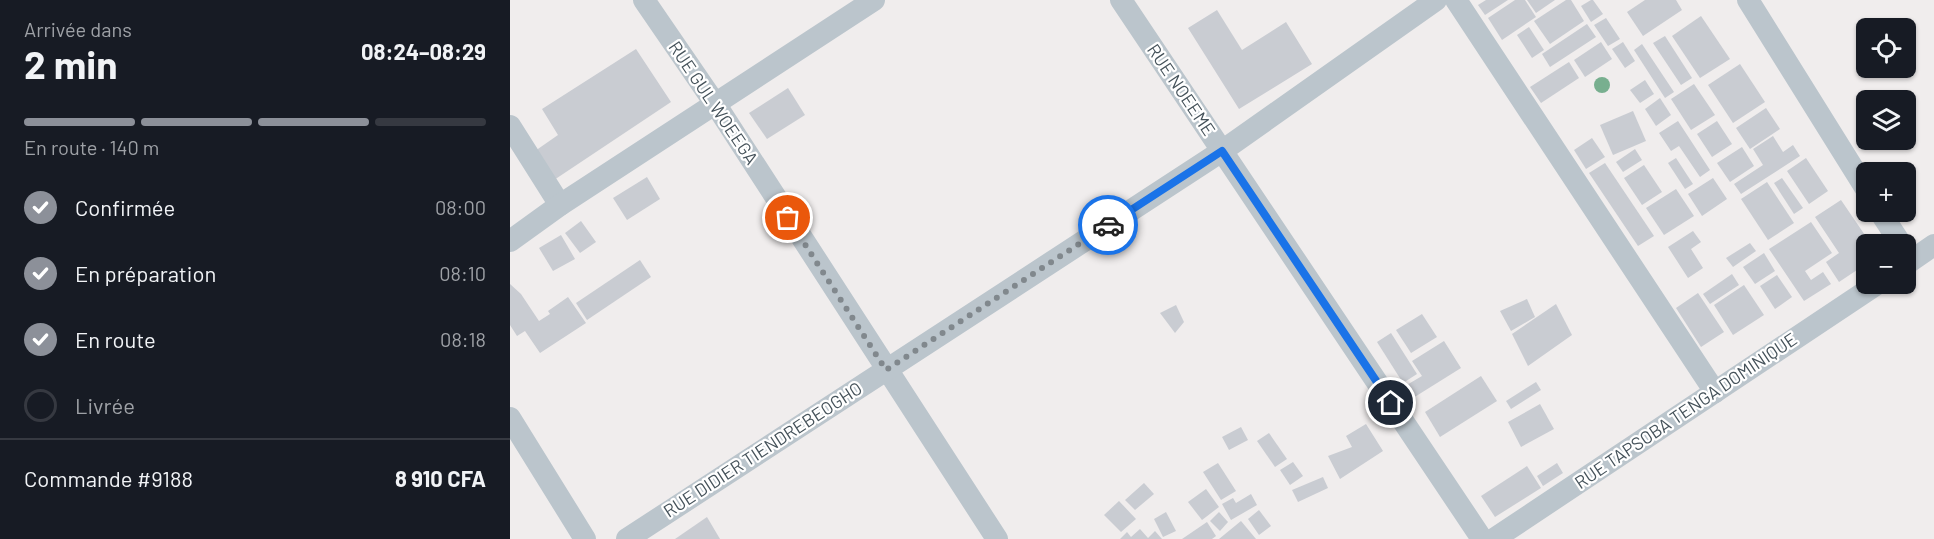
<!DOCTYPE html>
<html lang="fr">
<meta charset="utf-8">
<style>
:root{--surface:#171b24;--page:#242831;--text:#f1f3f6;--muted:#9ea1a6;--line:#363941;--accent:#8c9099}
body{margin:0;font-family:Barlow,sans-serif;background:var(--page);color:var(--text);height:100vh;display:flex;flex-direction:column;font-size:22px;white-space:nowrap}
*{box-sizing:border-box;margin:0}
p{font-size:20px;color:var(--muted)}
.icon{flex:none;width:33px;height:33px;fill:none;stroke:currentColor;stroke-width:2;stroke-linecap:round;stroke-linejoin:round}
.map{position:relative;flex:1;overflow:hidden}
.panel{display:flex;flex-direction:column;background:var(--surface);width:510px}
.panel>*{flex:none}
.fabs{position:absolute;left:1346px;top:18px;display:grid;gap:12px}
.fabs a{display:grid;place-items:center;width:60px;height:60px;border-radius:9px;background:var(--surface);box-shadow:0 2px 4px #0004;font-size:30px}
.pin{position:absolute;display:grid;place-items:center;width:51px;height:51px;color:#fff;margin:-26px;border:3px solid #fff;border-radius:50%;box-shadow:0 2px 6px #0007}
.courier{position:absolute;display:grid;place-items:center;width:60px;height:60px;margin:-30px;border:4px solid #1a73e8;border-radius:50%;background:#fff;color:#222;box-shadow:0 2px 8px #0007}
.headline em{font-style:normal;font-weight:700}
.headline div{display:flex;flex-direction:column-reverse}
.headline{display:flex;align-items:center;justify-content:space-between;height:102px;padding:0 24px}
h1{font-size:39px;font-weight:700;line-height:45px}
.bar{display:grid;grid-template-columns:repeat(4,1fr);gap:9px 6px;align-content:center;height:72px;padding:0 24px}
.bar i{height:8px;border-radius:4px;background:var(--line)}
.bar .current{background:var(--accent)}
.bar p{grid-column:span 4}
.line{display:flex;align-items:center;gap:15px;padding:0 24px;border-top:2px solid var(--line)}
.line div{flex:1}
ol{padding:0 24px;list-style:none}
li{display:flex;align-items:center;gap:18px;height:66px}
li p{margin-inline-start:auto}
li .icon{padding:6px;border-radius:50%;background:var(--accent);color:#fff;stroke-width:4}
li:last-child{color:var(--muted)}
li i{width:33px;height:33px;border:3px solid var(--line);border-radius:50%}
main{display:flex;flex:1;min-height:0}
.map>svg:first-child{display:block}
.building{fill:#c9ccd2}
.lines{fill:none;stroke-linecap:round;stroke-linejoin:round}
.minor{stroke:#bbc5cc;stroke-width:22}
.tree{fill:#78af8f}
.done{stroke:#81888d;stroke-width:6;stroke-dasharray:0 10.8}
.route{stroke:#1a73e8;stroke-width:8}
.labels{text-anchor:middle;stroke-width:4.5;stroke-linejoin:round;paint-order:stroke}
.street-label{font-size:18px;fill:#45525a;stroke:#fff}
</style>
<main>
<section class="panel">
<div class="headline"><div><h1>2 min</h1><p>Arrivée dans</p></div><em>08:24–08:29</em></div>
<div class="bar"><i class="current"></i><i class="current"></i><i class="current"></i><i></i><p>En route · 140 m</p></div>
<ol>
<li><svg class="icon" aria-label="check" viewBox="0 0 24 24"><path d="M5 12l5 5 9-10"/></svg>Confirmée<p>08:00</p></li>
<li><svg class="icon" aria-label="check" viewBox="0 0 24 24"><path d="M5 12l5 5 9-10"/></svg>En préparation<p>08:10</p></li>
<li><svg class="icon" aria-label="check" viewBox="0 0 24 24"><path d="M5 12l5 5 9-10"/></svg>En route<p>08:18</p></li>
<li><i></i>Livrée</li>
</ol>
<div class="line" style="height:78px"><div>Commande #9188</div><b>8 910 CFA</b></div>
</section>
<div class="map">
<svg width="1424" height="539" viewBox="0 0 1424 539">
<rect width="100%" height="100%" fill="#f0eded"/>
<g class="building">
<path d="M976,0H998L975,15L968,5Z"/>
<path d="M1005,0H1015L1026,17L992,40L978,18Z"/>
<path d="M1017,0H1045L1026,13Z"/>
<path d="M1056,0H1061L1074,21L1040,44L1024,21Z"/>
<path d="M1081,0H1083L1093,14L1081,22L1071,6Z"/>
<path d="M1135,0H1166L1172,10L1133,36L1117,12Z"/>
<path d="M707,10L732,50L776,22L802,64L729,109L678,28Z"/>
<path d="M1191,16L1220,59L1190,78L1162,36Z"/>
<path d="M1096,18L1110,39L1098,46L1084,25Z"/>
<path d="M1077,24L1086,37L1040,67L1032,54Z"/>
<path d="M1019,27L1034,50L1022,58L1007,35Z"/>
<path d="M1155,36L1182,78L1171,85L1143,43Z"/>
<path d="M1091,42L1102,59L1075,77L1064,60Z"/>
<path d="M1113,42L1125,61L1115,68L1102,49Z"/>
<path d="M1132,44L1164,92L1155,98L1124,50Z"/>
<path d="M126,49L161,102L44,180L25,151L48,135L32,109Z"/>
<path d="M1059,62L1069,78L1031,103L1020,87Z"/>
<path d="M1230,64L1255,102L1223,123L1198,85Z"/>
<path d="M1135,80L1144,94L1130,103L1120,90Z"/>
<path d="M1184,84L1205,115L1181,130L1161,99Z"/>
<path d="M278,88L295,115L257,139L239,113Z"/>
<path d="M1150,98L1161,115L1146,126L1135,109Z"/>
<path d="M1256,108L1270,129L1240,149L1226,128Z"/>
<path d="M1123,111L1136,141L1103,155L1090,125Z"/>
<path d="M1168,121L1200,170L1190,177L1169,146L1161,151L1149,133Z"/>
<path d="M1207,121L1222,144L1202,157L1187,134Z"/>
<path d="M1263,136L1273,152L1283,145L1290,156L1231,194L1224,184L1253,165L1243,149Z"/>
<path d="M1082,138L1095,157L1076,169L1064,150Z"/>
<path d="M1232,147L1244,166L1220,182L1207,163Z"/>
<path d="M1125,149L1132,160L1113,172L1106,162Z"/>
<path d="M1166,158L1183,184L1175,189L1158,163Z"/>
<path d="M1296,158L1318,191L1299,204L1277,171Z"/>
<path d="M1095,163L1144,236L1128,246L1079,173Z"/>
<path d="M1134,165L1152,192L1132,205L1114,178Z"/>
<path d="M137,177L150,199L117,220L103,198Z"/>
<path d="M1203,178L1217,199L1192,216L1178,194Z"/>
<path d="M1272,178L1293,208L1284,214L1264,183Z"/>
<path d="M1257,182L1284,223L1258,240L1231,199Z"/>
<path d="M1166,189L1184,216L1154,235L1136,208Z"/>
<path d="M1331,200L1361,244H1356V264L1329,282L1316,262L1329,253L1305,217Z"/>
<path d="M71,221L86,242L70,253L55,233Z"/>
<path d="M1301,222L1322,253L1295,271L1301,280L1313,272L1321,284L1294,301L1259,249Z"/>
<path d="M1183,231L1191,242L1181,249L1193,268L1178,278L1158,247Z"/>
<path d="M51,235L65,259L43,271L29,248Z"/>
<path d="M1240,243L1246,251L1223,267L1216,258Z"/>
<path d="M1254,253L1265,271L1245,284L1233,267Z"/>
<path d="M130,260L141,277L77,320L66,303Z"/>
<path d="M1222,274L1229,285L1200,304L1193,294Z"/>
<path d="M1267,275L1282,297L1265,309L1250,286Z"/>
<path d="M0,284L11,294L29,321L40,314L38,311L58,297L76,323L30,353L15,331L7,336L0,325Z"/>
<path d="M1234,285L1254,315L1223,335L1204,305Z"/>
<path d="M1188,293L1214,332L1191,347L1166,308Z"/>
<path d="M1017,299L1025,317L1001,331L990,311Z"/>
<path d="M1046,304L1062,335L1018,366L1002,334Z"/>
<path d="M666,305L674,322L665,333L650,313Z"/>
<path d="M912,314L927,337L901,353L886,330Z"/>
<path d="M881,333L907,374L893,383L867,342Z"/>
<path d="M934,341L951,368L903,398L895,386L912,376L902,361Z"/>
<path d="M971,376L987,401L930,437L915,412Z"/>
<path d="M1026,382L1031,390L1001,409L996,401Z"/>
<path d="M1030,404L1044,429L1011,447L998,422Z"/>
<path d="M856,424L873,451L830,479L818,456L842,447L836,436Z"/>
<path d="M731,427L738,440L719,450L712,437Z"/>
<path d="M759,433L777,459L765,467L747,441Z"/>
<path d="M783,462L793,476L780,485L770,470Z"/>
<path d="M708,463L726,491L711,500L693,472Z"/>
<path d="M1047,463L1053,473L1033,486L1027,476Z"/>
<path d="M1017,466L1031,488L985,517L971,496Z"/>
<path d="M813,477L818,488L788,502L782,490Z"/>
<path d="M634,483L644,494L625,510L615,500Z"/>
<path d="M696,489L709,507L692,520L678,502Z"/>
<path d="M741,494L747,505L721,520L712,504L723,498L726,503Z"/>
<path d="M609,501L626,519L611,532L594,515Z"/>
<path d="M749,510L761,526L749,535L738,519Z"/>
<path d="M656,512L666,531L653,537L644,519Z"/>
<path d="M709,512L718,522L710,531L700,521Z"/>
<path d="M197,517L210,539H165Z"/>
<path d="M731,521L746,539H709Z"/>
<path d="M697,522L706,536L702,539H672Z"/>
<path d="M630,529L638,538L645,531L652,539H610L617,532L621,537Z"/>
</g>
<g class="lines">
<g class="minor">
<path d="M134,0L206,105L487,539"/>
<path d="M611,0L972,539"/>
<path d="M946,0L1205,392"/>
<path d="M1238,0L1356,189"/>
<path d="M0,126L50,205"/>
<path d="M1370,212L1391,244"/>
<path d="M0,241L50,205L364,0"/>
<path d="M1395,265L1424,245"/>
<path d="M0,418L75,539"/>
<path d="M117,539L712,151L926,0"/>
<path d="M984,539L1367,284"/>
</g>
</g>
<circle class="tree" cx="1092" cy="85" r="8"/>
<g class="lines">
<path class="done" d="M278,218L376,370L598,225"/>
<path class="route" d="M598,225L712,151L881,403"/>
</g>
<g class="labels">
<g class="street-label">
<text transform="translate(671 90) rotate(56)" y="6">RUE NOEEME</text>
<text transform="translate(203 103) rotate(56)" y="6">RUE GUL WOEEGA</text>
<text transform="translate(1176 411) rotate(-34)" y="6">RUE TAPSOBA TENGA DOMINIQUE</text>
<text transform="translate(253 450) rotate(-33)" y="6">RUE DIDIER TIENDREBEOGHO</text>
</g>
</g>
</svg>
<div class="fabs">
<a><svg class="icon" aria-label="locate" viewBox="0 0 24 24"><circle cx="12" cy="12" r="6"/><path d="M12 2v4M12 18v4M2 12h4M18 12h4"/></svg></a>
<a><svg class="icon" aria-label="layers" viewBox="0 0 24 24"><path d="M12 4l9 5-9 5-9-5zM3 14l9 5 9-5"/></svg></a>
<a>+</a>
<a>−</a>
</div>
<div class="pin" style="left:278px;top:218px;background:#ea580c"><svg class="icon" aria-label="bag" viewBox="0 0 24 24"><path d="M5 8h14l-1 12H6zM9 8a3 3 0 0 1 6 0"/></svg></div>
<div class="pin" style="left:881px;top:403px;background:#1f2937"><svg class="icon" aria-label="home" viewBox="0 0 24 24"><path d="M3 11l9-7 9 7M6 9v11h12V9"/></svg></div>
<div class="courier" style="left:598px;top:225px"><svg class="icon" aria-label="car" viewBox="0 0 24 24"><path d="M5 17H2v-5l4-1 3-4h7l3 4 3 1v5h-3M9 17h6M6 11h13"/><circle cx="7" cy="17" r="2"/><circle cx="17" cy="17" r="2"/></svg></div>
</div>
</main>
